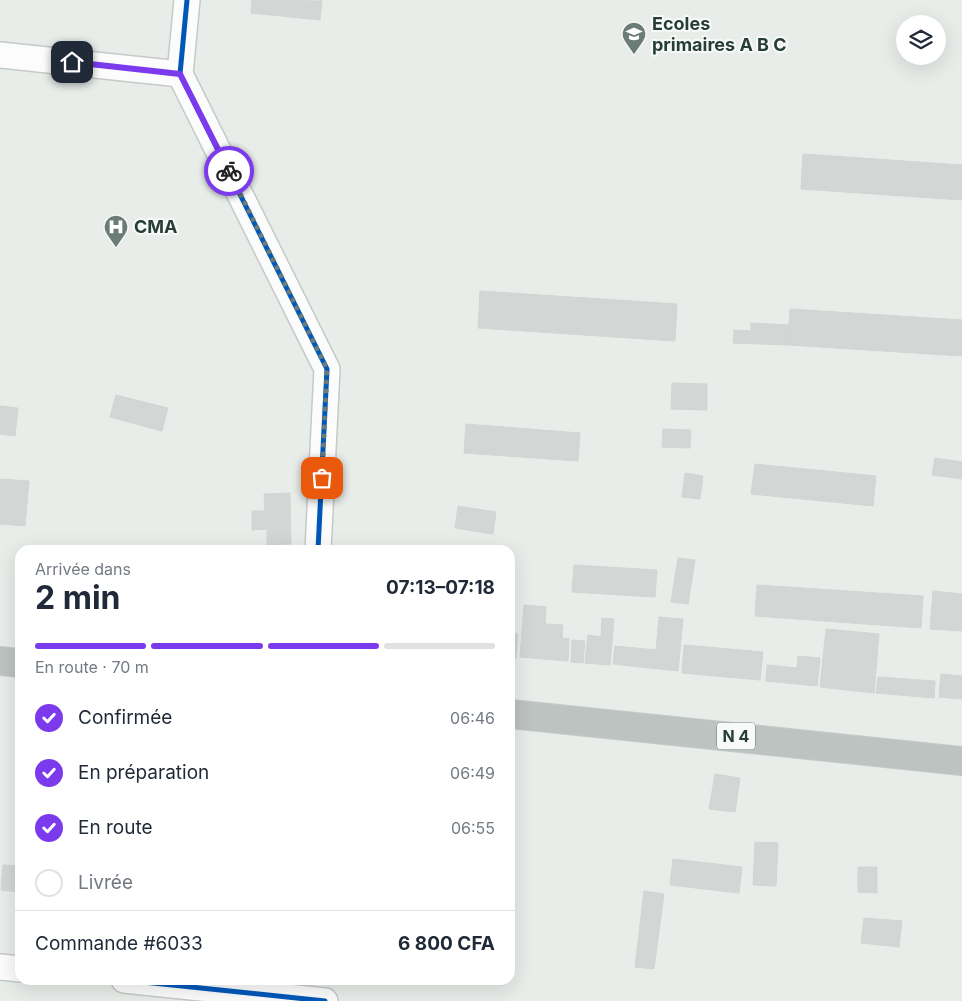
<!DOCTYPE html>
<html lang="fr">
<meta charset="utf-8">
<style>
:root{--surface:#fff;--page:#f2f2f3;--text:#1f2937;--muted:#747a83;--line:#e0e1e3;--accent:#7c3aed}
body{margin:0;font-family:Inter,sans-serif;background:var(--page);color:var(--text);height:100vh;display:flex;flex-direction:column;font-size:19px;white-space:nowrap}
*{box-sizing:border-box;margin:0}
p{font-size:16px;color:var(--muted)}
.icon{flex:none;width:28px;height:28px;fill:none;stroke:currentColor;stroke-width:2;stroke-linecap:round;stroke-linejoin:round}
.map{position:relative;flex:1;overflow:hidden}
.side{position:absolute;left:15px;top:545px;width:500px;height:440px;display:flex;flex-direction:column;background:var(--surface);border-radius:15px;box-shadow:0 5px 20px #0002}
.side>*{flex:none}
.fabs{position:absolute;left:896px;top:15px;display:grid;gap:10px}
.fabs a{display:grid;place-items:center;width:50px;height:50px;border-radius:50%;background:var(--surface);box-shadow:0 5px 20px #0002;font-size:25px}
.pin{position:absolute;display:grid;place-items:center;width:42px;height:42px;color:#fff;margin:-21px;border-radius:10px;box-shadow:0 2px 8px #0006}
.courier{position:absolute;display:grid;place-items:center;width:50px;height:50px;margin:-25px;border:4px solid #7c3aed;border-radius:50%;background:#fff;color:#222;box-shadow:0 1px 6px #0007}
.overview em{font-style:normal;font-weight:700}
.overview div{display:flex;flex-direction:column-reverse}
.overview{display:flex;align-items:center;justify-content:space-between;height:85px;padding:0 20px}
h1{font-size:32px;font-weight:700;line-height:38px}
.bar{display:grid;grid-template-columns:repeat(4,1fr);gap:8px 5px;align-content:center;height:60px;padding:0 20px}
.bar i{height:6px;border-radius:4px;background:var(--line)}
.bar .current{background:var(--accent)}
.bar p{grid-column:span 4}
.line{display:flex;align-items:center;gap:12px;padding:0 20px;border-top:1px solid var(--line)}
.line div{flex:1}
ol{padding:0 20px;list-style:none}
li{display:flex;align-items:center;gap:15px;height:55px}
li p{margin-inline-start:auto}
li .icon{padding:5px;border-radius:50%;background:var(--accent);color:#fff;stroke-width:4}
li:last-child{color:var(--muted)}
li i{width:28px;height:28px;border:2px solid var(--line);border-radius:50%}
.map>svg:first-child{display:block}
.building{fill:#d2d6d4;stroke:#d1d5d3}
.lines{fill:none;stroke-linecap:round;stroke-linejoin:round}
.minor-casing{stroke:#c5cac7;stroke-width:28}
.highway-casing{stroke:#c4cbc8;stroke-width:30}
.minor{stroke:#fcfcfc;stroke-width:25}
.highway{stroke:#bdc3c1;stroke-width:28}
.cycleway-casing{stroke:#f7faf8;stroke-width:8}
.cycleway{stroke:#0057b8;stroke-width:5}
.done{stroke:#6b7b76;stroke-width:5;stroke-dasharray:0 9}
.route{stroke:#7c3aed;stroke-width:6}
.labels{text-anchor:middle;stroke-width:4;stroke-linejoin:round;paint-order:stroke}
.shield{fill:#f7faf8;stroke:#657671;stroke-width:1}
.shield-label{font-size:16px;font-weight:bold;fill:#273e37}
.poi-label{font-size:18px;font-weight:bold;fill:#273e37;stroke:#f7faf8;text-anchor:start}
</style>
<div class="map">
<svg width="962" height="1001" viewBox="0 0 962 1001">
<rect width="100%" height="100%" fill="#e8edea"/>
<g class="building">
<path d="M252,0L322,1L320,20L251,13Z"/>
<path d="M803,154L962,165V200L801,189Z"/>
<path d="M480,291L677,304L675,341L478,328Z"/>
<path d="M790,309L962,320V356L788,345Z"/>
<path d="M751,323L789,325L788,345L733,343L734,330L751,331Z"/>
<path d="M672,383L707,384V410L671,409Z"/>
<path d="M116,395L168,408L162,431L110,417Z"/>
<path d="M0,406L18,408L15,436L0,434Z"/>
<path d="M466,424L580,433L578,461L464,453Z"/>
<path d="M663,429L691,430L690,448L662,447Z"/>
<path d="M935,458L962,462V479L932,475Z"/>
<path d="M755,464L876,476L873,506L751,494Z"/>
<path d="M685,473L703,476L700,499L682,497Z"/>
<path d="M0,479L29,481L25,526L0,524Z"/>
<path d="M290,493L291,544L267,545V529L252,530V511H265L264,494Z"/>
<path d="M458,506L496,512L493,534L455,528Z"/>
<path d="M678,558L695,560L688,604L671,602Z"/>
<path d="M574,565L657,570L655,597L572,592Z"/>
<path d="M757,585L923,596L921,628L755,616Z"/>
<path d="M933,591L962,594V631L930,629Z"/>
<path d="M524,605L546,607L545,624L563,625L562,638L569,639L568,661L520,657Z"/>
<path d="M659,617L683,619L678,671L613,664L615,646L656,650Z"/>
<path d="M602,618L614,619L610,665L585,663L588,635L601,637Z"/>
<path d="M826,629L879,634L874,693L820,687Z"/>
<path d="M510,634H518L516,658L510,657Z"/>
<path d="M572,640L585,641L583,663L571,662Z"/>
<path d="M684,645L763,652L760,680L682,673Z"/>
<path d="M798,656L820,658L817,686L766,681L767,665L797,668Z"/>
<path d="M941,674L962,676V699L939,697Z"/>
<path d="M878,677L935,681L934,698L876,693Z"/>
<path d="M715,774L740,778L735,812L709,809Z"/>
<path d="M755,842L778,843L776,886L753,885Z"/>
<path d="M673,859L742,867L739,893L670,885Z"/>
<path d="M3,865L20,866V892L1,890Z"/>
<path d="M858,867H877V893L858,892Z"/>
<path d="M644,891L664,894L654,969L635,967Z"/>
<path d="M864,918L902,921L899,947L861,943Z"/>
</g>
<g class="lines">
<defs>
<g id="minor">
<path d="M187,0L180,74L327,369L318,550"/>
<path d="M0,55L180,74"/>
<path d="M0,967L20,969"/>
<path d="M124,980L325,1001"/>
</g>
<g id="highway">
<path d="M0,661L20,663"/>
<path d="M510,714L962,761"/>
</g>
</defs>
<use href="#minor" class="minor-casing"/>
<use href="#highway" class="highway-casing"/>
<use href="#minor" class="minor"/>
<use href="#highway" class="highway"/>
<defs>
<g id="cycleway">
<path d="M187,0L180,74L327,369L318,550"/>
<path d="M124,980L325,1001"/>
</g>
</defs>
<use href="#cycleway" class="cycleway-casing"/>
<use href="#cycleway" class="cycleway"/>
</g>
<g class="lines">
<path class="done" d="M229,171L327,369L322,478"/>
<path class="route" d="M72,62L180,74L229,171"/>
</g>
<defs>
<symbol id="school-pin" viewBox="-11 -11 22 30"><path d="M0 17L-7.5 6A9.5 9.5 0 1 1 7.5 6Z" fill="#6b7b76" stroke="#f7faf8"/><path d="M0-5L7-2L0 1L-7-2ZM-4 1L0 2.5L4 1V4Q0 6-4 4Z" fill="#fff"/></symbol>
<symbol id="hospital-pin" viewBox="-11 -11 22 30"><path d="M0 17L-7.5 6A9.5 9.5 0 1 1 7.5 6Z" fill="#6b7b76" stroke="#f7faf8"/><path d="M-5-5h3v3.5h4V-5h3V5h-3V1.5h-4V5h-3Z" fill="#fff"/></symbol>
</defs>
<g fill-rule="evenodd">
<use href="#school-pin" x="620" y="20" width="28" height="38"/>
<use href="#hospital-pin" x="102" y="213" width="28" height="38"/>
</g>
<g class="labels">
<rect class="shield" x="717" y="722.5" width="38" height="27" rx="4"/>
<g class="shield-label">
<text x="736" y="742">N 4</text>
</g>
<g class="poi-label">
<text x="652" y="30">Ecoles<tspan x="652" dy="21">primaires A B C</tspan></text>
<text x="134" y="233">CMA</text>
</g>
</g>
</svg>
<div class="fabs">
<a><svg class="icon" aria-label="layers" viewBox="0 0 24 24"><path d="M12 4l9 5-9 5-9-5zM3 14l9 5 9-5"/></svg></a>
</div>
<div class="pin" style="left:322px;top:478px;background:#ea580c"><svg class="icon" aria-label="bag" viewBox="0 0 24 24"><path d="M5 8h14l-1 12H6zM9 8a3 3 0 0 1 6 0"/></svg></div>
<div class="pin" style="left:72px;top:62px;background:#1f2937"><svg class="icon" aria-label="home" viewBox="0 0 24 24"><path d="M3 11l9-7 9 7M6 9v11h12V9"/></svg></div>
<div class="courier" style="left:229px;top:171px"><svg class="icon" aria-label="bike" viewBox="0 0 24 24"><circle cx="6" cy="16" r="4"/><circle cx="18" cy="16" r="4"/><path d="M6 16l4-8h5l3 8M10 8l3 8H6M13 5h3"/></svg></div>
<section class="side">
<div class="overview"><div><h1>2 min</h1><p>Arrivée dans</p></div><em>07:13–07:18</em></div>
<div class="bar"><i class="current"></i><i class="current"></i><i class="current"></i><i></i><p>En route · 70 m</p></div>
<ol>
<li><svg class="icon" aria-label="check" viewBox="0 0 24 24"><path d="M5 12l5 5 9-10"/></svg>Confirmée<p>06:46</p></li>
<li><svg class="icon" aria-label="check" viewBox="0 0 24 24"><path d="M5 12l5 5 9-10"/></svg>En préparation<p>06:49</p></li>
<li><svg class="icon" aria-label="check" viewBox="0 0 24 24"><path d="M5 12l5 5 9-10"/></svg>En route<p>06:55</p></li>
<li><i></i>Livrée</li>
</ol>
<div class="line" style="height:65px"><div>Commande #6033</div><b>6 800 CFA</b></div>
</section>
</div>
